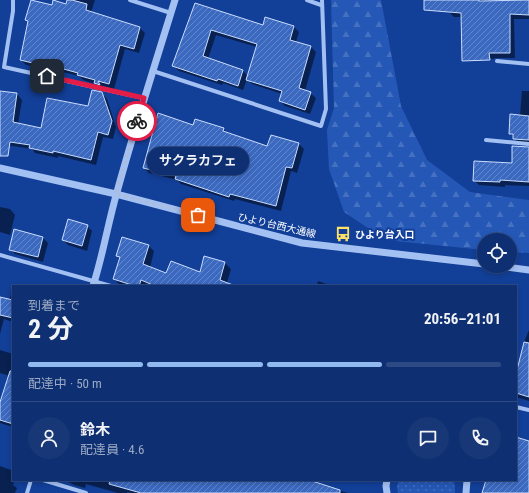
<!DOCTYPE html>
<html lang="ja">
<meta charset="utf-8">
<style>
:root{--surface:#0e2f72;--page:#173777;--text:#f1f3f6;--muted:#9ba9c4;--line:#2e4a84;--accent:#90b9f0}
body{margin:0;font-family:"Roboto Condensed","Noto Sans JP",sans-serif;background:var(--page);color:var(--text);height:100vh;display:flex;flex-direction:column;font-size:15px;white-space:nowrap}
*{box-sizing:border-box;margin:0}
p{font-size:13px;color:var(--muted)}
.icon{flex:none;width:22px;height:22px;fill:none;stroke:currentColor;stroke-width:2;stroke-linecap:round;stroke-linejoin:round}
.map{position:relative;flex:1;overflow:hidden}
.sheet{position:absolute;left:12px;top:285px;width:505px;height:196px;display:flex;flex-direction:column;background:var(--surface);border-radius:0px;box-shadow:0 2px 6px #0003,0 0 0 1px var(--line)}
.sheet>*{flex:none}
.controls{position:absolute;left:477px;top:233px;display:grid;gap:8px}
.controls a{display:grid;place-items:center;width:40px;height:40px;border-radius:50%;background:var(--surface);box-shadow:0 2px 6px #0003,0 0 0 1px var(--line);font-size:20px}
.pin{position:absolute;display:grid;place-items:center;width:34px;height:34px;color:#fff;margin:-17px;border-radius:8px;box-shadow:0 2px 6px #0006}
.courier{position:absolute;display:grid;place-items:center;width:40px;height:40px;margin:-20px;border:3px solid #e11d48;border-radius:50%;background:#fff;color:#222;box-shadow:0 1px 5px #0007}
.bubble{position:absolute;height:28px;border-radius:14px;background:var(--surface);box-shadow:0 2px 6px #0003,0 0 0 1px var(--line);font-size:13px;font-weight:700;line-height:28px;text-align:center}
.summary em{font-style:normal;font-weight:700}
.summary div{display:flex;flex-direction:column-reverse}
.summary{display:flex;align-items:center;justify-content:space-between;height:68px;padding:0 16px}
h1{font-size:26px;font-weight:700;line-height:30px}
.bar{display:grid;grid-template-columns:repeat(4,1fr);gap:6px 4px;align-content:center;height:48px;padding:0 16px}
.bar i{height:5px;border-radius:3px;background:var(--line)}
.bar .current{background:var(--accent)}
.bar p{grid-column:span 4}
.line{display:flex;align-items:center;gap:10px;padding:0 16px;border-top:1px solid var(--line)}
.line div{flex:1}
.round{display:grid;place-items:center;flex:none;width:42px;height:42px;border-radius:21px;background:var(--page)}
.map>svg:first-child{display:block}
.forest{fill:url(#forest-firs)}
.park{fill:url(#park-dots)}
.shadow{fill:#0007;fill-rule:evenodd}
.building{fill:url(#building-hatch);stroke:#cbddfd}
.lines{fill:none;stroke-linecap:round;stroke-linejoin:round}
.minor{stroke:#a3c0f3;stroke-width:4}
.tertiary{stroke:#a3c0f3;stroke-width:7}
.done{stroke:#acbcdb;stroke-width:4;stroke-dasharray:0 7.2}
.route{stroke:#e11d48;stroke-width:5}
.labels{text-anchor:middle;stroke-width:4;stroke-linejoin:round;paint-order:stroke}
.street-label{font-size:10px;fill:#fff;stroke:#123f98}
.poi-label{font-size:10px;font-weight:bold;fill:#fff;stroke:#123f98;text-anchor:start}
</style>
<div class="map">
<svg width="529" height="493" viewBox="0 0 529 493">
<defs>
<pattern id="forest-firs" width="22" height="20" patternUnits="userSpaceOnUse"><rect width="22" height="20" fill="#2558b6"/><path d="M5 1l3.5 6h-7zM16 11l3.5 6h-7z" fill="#4671c1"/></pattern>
<pattern id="park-dots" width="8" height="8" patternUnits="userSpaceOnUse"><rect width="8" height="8" fill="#2558b6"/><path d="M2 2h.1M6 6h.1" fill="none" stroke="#4671c1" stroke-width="1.8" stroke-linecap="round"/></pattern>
<pattern id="building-hatch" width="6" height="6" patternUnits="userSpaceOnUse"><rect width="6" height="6" fill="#3b69c0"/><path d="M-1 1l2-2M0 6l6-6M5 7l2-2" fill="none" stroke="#6287cd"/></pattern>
</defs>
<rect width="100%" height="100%" fill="#123f98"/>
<path class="forest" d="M331,0H381L401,106L427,160L470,192L529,200V253L510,252V240H484V250L386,240L344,212L329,169L327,130L334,108Z"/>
<path class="park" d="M399,480H454L455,492V493H398L397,487Z"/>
<g class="shadow">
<path d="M68,0H95L91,12L140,28L145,33L139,53L125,49L114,89L103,86L104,89L100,88L95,84L83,80L79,76L46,68V69L26,65L21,60L29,23L26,20L53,7L66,5Z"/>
<path d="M450,0H484V2L529,0V19H514L515,58H494V59L468,58L462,17H454L449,12Z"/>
<path d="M195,4L263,26L294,27L299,32L296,42L310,46L316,52L305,91L310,93L316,98L310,114L285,106L280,101L282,94L252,84L247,79L243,90L223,83L222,85L179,71L174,66ZM216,35L257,47L248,76L243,71L208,59Z"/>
<path d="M522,91H529V144H519L510,133L520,116Z"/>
<path d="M0,92L17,94L22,100L18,124L42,129L89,107L102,93L107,99L116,127L113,139L103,137L96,165L58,156V158L35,153L32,149L0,144Z"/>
<path d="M194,126L223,129L229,134L268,147L299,144L304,149L297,173L291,171L281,211L235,199L234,201L181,184L177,180L149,173L144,168Z"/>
<path d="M529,165V186L505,185V187L479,185L474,180Z"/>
<path d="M0,207L10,209L15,215L10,235L0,232Z"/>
<path d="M87,226L92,231L87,251L68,245L63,240Z"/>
<path d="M15,230L43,238L48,243L43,262L15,254L10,249Z"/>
<path d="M148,245L154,251L150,268L167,275L200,274L225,263L231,269L226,286H124L120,285L114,279L121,259L118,255Z"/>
<path d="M318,281L332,286H317Z"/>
<path d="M11,294L13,295V322L4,319L0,334V298L9,300Z"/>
<path d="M529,330V401L516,397V375L524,349L522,347Z"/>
<path d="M0,350L13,354V427L0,423V401H1L10,376L0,373Z"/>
<path d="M0,466L11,470L13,472V480H15L13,485L17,488L15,493H0Z"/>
<path d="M65,480H306L348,493H131L127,492V493H118L86,484L85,488L74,485Z"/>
</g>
<g class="building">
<path d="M31,0L52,5L53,0L66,4L67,0H72L87,4L86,10L140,27L134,49L120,45L109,84L98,81L100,85L94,83L95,80L77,75L78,73L42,63L41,65L20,60L28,21L25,20Z"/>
<path d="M424,0H479V1L529,0V15L510,14V53H489L490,60L462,61L461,13L424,10Z"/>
<path d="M195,3L263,25L265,17L294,26L290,40L311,46L299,88L311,92L305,110L279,101L282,91L246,80L257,44L211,30L203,56L243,70L238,86L218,79L217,81L172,66Z"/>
<path d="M92,90L102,92L112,121L108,135L98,132L91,160L53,151V153L29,148L30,145L10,142L8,156H0V91L17,93L13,122L41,128L47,98L88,106Z"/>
<path d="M158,113L193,125L195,119L224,128L223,131L267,146L271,135L299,143L292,168L286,167L276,206L230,194L229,197L175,179L176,176L143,168Z"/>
<path d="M510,114L529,116V140L513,139V134H509Z"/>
<path d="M512,146L529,147V182L500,180V182L473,181L474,161L512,163Z"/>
<path d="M68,219L88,225L82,246L62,240Z"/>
<path d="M14,229L43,237L38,257L9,250Z"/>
<path d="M122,237L149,245L143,264L166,273L171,261L200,272L204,256L225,262L220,280L233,285V286H155L141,280L139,286H135L113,279L120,257L116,256Z"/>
<path d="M0,297L13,300V318L0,315Z"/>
<path d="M524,342L529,343V397L516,393V374Z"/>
<path d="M10,371H13V424L0,420V402Z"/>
<path d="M516,437L529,441V493H482L486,480H516Z"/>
<path d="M110,480H309L340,490V493H141L109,484Z"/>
</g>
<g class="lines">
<g class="minor">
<path d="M13,0V11L4,67L143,98"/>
<path d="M130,0L171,13"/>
<path d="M307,0L321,5"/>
<path d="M497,61L529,64"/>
<path d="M153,71L321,126L326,109L322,0"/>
<path d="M486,140L529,144"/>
<path d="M0,255L111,286"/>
<path d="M516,407L529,410"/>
<path d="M43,480L86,493"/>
<path d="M27,493L31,480"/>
</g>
<g class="tertiary">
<path d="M0,168L116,194L302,243L484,264"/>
<path d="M498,266L529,270"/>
<path d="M93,286C103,255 108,223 117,192C135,127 155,64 175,0"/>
<path d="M387,480L386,486L387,493"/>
<path d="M466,493L467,480"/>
</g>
</g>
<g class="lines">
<path class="done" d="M137,121L116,194L198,215"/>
<path class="route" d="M47,76L144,98L137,121"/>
</g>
<defs>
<symbol id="bus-bare" viewBox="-9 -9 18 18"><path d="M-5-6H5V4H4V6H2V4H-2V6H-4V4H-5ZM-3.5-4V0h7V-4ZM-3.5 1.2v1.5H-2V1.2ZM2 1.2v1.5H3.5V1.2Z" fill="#ffe266" stroke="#123f98" stroke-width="2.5" paint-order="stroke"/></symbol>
</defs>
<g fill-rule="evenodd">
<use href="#bus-bare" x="332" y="223" width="22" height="22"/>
</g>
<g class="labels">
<g class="street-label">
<text transform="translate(277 225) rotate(13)" y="4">ひより台西大通線</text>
</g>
<g class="poi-label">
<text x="355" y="238">ひより台入口</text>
</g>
</g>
</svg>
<div class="controls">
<a><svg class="icon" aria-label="locate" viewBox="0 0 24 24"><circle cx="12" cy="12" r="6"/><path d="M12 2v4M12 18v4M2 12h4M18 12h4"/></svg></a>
</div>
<div class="pin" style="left:198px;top:215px;background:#ea580c"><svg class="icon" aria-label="bag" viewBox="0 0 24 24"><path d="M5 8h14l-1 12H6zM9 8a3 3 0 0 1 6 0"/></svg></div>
<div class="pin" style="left:47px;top:76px;background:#1f2937"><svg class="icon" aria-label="home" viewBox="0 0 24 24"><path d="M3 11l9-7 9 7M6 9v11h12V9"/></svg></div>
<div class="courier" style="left:137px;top:121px"><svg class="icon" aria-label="bike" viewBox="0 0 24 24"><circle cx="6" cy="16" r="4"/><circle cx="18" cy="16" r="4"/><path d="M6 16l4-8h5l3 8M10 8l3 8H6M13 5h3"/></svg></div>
<div class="bubble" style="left:147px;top:147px;width:102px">サクラカフェ</div>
<section class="sheet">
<div class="summary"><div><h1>2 分</h1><p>到着まで</p></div><em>20:56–21:01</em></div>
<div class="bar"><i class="current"></i><i class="current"></i><i class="current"></i><i></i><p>配達中 · 50 m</p></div>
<div class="line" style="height:72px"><a class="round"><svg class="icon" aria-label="person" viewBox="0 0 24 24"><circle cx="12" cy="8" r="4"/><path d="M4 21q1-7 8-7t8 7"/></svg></a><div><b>鈴木</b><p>配達員 · 4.6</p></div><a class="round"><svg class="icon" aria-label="chat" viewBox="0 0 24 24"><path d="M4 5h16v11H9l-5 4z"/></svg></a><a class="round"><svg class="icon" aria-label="phone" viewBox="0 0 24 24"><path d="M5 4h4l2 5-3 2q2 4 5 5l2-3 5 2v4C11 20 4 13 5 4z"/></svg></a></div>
</section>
</div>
